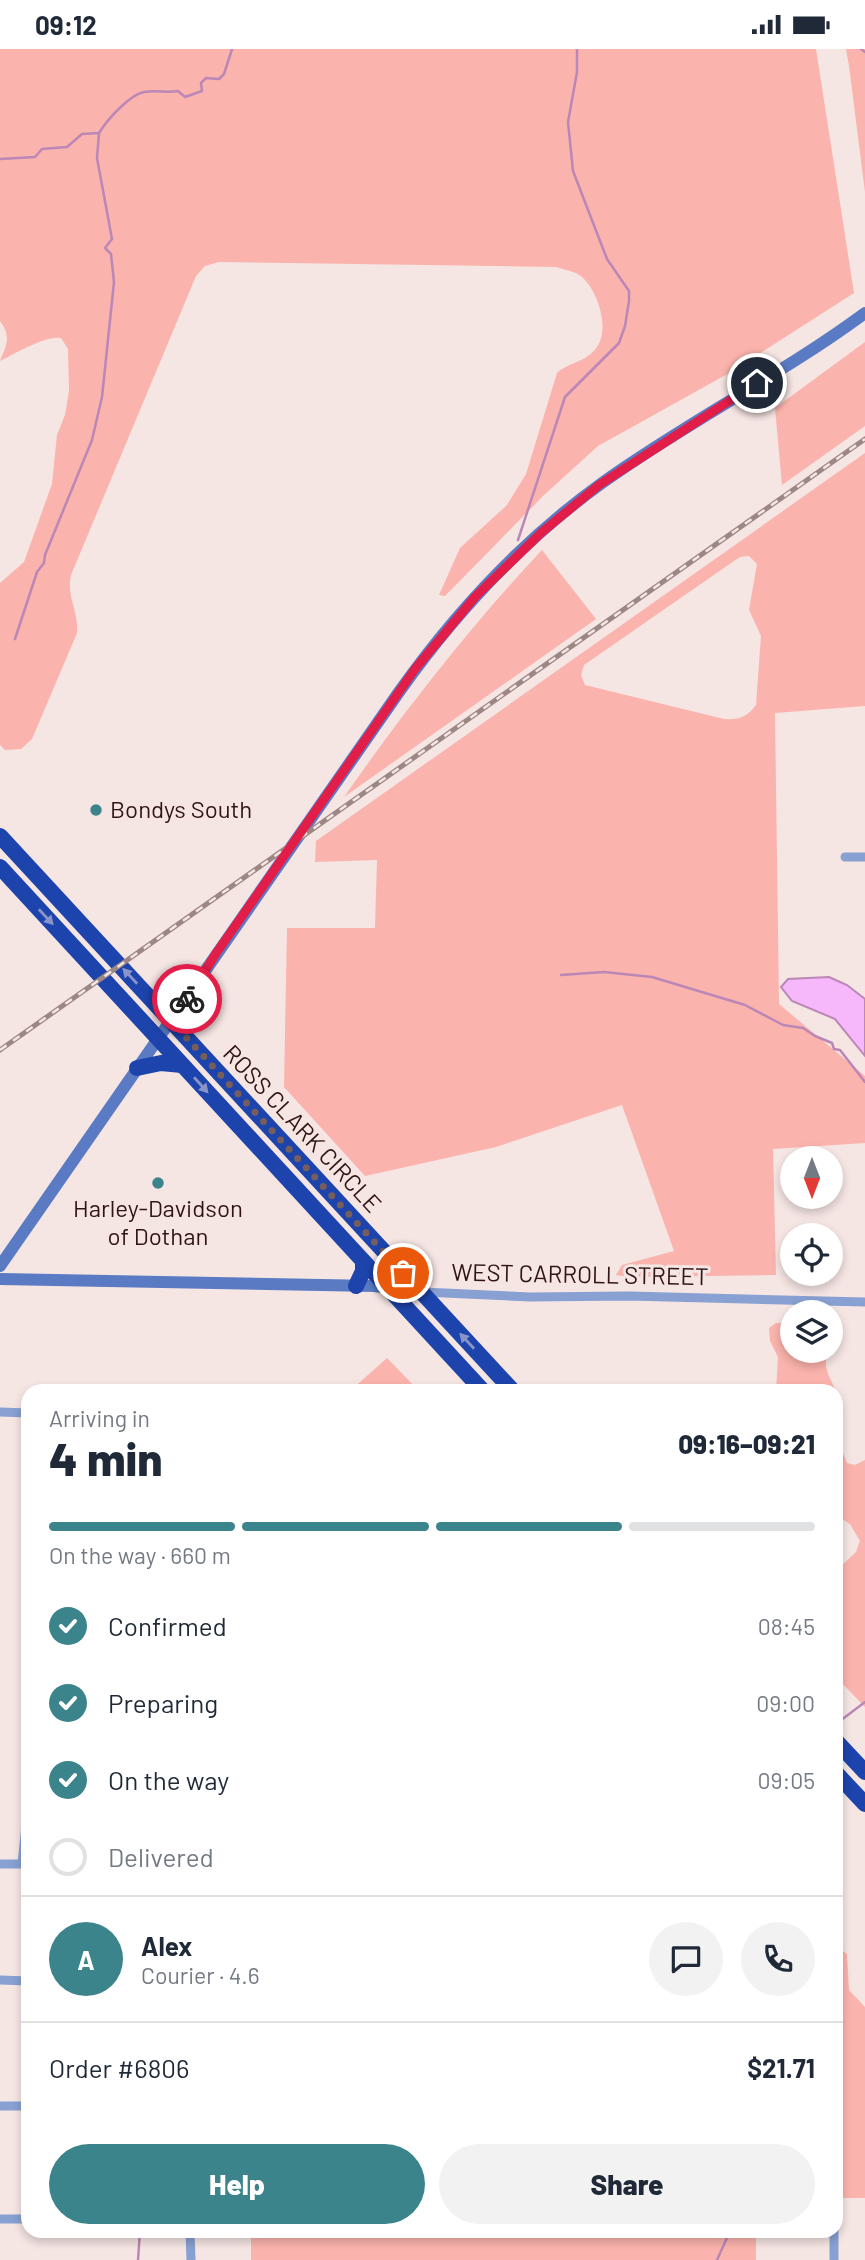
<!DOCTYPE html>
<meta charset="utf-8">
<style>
:root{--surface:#fff;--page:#f2f2f3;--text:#1f2937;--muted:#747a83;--line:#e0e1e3;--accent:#3c848b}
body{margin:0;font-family:Barlow,sans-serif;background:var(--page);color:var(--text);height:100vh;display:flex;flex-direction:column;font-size:26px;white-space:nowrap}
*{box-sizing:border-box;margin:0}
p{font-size:23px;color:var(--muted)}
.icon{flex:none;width:38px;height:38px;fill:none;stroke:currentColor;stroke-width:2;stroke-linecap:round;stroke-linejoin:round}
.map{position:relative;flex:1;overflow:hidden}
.panel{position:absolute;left:21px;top:1335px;width:822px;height:854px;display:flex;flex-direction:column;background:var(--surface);border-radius:21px;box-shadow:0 4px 10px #0003}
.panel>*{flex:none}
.needle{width:46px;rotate:180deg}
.fabs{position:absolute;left:780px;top:1097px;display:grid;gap:14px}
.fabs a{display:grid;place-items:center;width:63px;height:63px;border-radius:50%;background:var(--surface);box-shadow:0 4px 10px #0003;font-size:35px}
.pin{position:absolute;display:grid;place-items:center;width:60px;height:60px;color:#fff;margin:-30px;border:4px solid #fff;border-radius:50%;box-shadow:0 2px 7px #0007}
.courier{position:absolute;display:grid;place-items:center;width:70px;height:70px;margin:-35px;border:5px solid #e11d48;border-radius:50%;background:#fff;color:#222;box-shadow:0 2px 9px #0007}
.overview em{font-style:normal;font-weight:800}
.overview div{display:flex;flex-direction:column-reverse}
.overview{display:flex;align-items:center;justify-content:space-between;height:119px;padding:0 28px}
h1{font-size:46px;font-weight:800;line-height:52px}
.bar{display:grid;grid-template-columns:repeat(4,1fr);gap:10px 7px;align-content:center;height:84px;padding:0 28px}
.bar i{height:9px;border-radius:5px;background:var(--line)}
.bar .active{background:var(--accent)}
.bar p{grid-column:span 4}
.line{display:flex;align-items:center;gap:18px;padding:0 28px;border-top:2px solid var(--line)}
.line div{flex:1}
.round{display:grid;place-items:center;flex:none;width:74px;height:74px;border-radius:37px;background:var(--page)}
ol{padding:0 28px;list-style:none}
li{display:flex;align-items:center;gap:21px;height:77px}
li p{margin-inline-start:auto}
li .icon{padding:7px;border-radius:50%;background:var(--accent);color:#fff;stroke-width:4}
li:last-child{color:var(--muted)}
li i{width:38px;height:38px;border:4px solid var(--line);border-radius:50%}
.action{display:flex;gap:14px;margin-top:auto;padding:14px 28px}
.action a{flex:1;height:80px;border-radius:42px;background:var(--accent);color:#fff;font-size:28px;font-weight:800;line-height:80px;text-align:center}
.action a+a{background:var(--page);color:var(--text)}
.status{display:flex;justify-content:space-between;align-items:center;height:49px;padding:0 35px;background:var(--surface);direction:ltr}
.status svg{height:19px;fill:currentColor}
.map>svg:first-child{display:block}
.green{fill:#fbb3ad;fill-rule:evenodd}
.water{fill:#f7b8fb;stroke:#bb87b6;stroke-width:2}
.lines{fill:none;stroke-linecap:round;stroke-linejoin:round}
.stream{stroke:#bb87b6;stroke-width:2.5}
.street{stroke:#88a0d2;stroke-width:9}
.secondary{stroke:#5a7bc4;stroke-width:12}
.highway{stroke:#1d44ad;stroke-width:16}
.rail-casing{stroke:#9c8785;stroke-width:5}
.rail{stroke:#f5e5e3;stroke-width:2.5;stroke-dasharray:8;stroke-linecap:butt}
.oneway{fill:#8994c8}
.done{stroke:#755e5c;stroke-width:7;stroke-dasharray:0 12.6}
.route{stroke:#e11d48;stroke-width:9}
.poi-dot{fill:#3c848b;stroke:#f5e5e3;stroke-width:2.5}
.labels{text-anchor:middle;stroke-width:6;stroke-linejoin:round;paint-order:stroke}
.poi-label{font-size:24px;fill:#301514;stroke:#f5e5e3;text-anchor:start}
.street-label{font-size:24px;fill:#301514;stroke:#f5e5e3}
</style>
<div class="status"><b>09:12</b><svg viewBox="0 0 49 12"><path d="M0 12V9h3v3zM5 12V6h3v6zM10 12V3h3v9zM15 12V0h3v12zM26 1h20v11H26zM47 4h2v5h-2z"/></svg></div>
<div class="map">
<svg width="865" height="2211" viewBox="0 0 865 2211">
<rect width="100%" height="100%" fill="#f5e5e3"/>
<g class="green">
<path d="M0,0H816L854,244L731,323L598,397L544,446L445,547L439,546L460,499L507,456L526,425L557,324C569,313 587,313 597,298C610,280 598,242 582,228C575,222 565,221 556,218L219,213L205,217L196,227L71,526C66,547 79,563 77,584L32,690L21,700L5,701L0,696V534L24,513L52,435L57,386L65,366L69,342L68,300L61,289C46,286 14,305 0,312C6,297 12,288 0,272Z"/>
<path d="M846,0H865V143L849,17Z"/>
<path d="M865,293V377L782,436L775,359Z"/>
<path d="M865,404V657L775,664L779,955L865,1027V1094L773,1100L776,1226L630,1228L616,1226L622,1216L674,1202L622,1056L496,1098L365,1127L284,1038L287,879H375L377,811L315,813L316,792ZM749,507L757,515L749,561L761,587L756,656C747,668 739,671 724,670L585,636L581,626L584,616L731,514L740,508Z"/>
<path d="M542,501L596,570L344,748C405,661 469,579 542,501Z"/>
<path d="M776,1274H793V1302H828C822,1318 830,1328 836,1342H776L778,1308L770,1292L769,1279Z"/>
<path d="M387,1309L419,1342H350Z"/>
<path d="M837,1352L841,1399L847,1414L855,1416L865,1411V1658L837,1629V1521L856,1503L860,1492L850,1475L837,1467Z"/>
<path d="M837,1898L847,1905L849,1941L865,1958V2149H837Z"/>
<rect x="251" y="2182" width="505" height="29"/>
</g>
<path class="water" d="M829,928L847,936L865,950V1007L835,970L792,952L781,938L788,930Z"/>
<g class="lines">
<g class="stream">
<path d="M861,0L865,3"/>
<path d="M0,110L35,108L42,100L67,98L82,85L99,84C107,71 129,46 144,43C156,41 167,44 178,42L185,48L202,42L201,34L206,29L219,30L224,25L232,0"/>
<path d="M518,491L565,348L619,294L625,277L629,252V242L607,210L573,122L568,73L577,23V0"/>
<path d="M15,590L37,523L44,514L45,506L92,391L102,348L114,233L111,205L105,199L112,190L97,109L99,84"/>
<path d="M561,926L604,923L652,928L745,956L783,976L803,979L815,987L832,994L834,1000L840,1001L865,1033"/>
<path d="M836,1675L865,1653"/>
<path d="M138,2211L140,2182"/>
<path d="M717,2211L730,2182"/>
</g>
<g class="street">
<path d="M845,808H865"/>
<path d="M423,1243L530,1248L629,1247L865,1253"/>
<path d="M0,1363L28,1364"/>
<path d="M0,1815H28"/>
<path d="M22,1815L28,1757"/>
<path d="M0,1931L28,1932"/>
<path d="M0,2057H28"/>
<path d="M0,2170H28"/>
<path d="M190,2182L191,2211"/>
<path d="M834,2182V2211"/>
</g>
<g class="secondary">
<path d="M0,1217L399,643C455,564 523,491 602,434C687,373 781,326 865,264"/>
<path d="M0,1230L374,1237L421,1243"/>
</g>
<g class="highway">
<path d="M0,787L513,1342"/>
<path d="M0,818L483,1342"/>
<path d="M137,1019L161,1014L182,1016"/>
<path d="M356,1237L363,1222V1212"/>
<path d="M836,1692L865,1723"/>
<path d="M836,1724L865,1755"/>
</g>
<defs>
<path id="rail" d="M0,1001L865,390"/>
</defs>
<use href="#rail" class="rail-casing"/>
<use href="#rail" class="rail"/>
</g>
<defs><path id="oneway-solid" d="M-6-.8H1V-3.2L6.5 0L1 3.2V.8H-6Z" transform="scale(1.75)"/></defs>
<g class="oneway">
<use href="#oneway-solid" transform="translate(46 868) rotate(47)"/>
<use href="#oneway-solid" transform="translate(130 927) rotate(-133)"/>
<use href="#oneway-solid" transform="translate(201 1036) rotate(48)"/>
<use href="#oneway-solid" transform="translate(467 1292) rotate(-133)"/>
</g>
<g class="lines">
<path class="done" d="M187,950L171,972L403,1224"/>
<path class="route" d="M187,950L217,903L415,620L475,548L542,483L599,436L757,334"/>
</g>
<g class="poi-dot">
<circle cx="96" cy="761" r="7"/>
<circle cx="158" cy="1134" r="7"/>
</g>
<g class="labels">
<g class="poi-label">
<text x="110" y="769">Bondys South</text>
<text x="158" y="1168" text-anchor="middle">Harley-Davidson<tspan x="158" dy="28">of Dothan</tspan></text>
</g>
<g class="street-label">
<text transform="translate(302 1080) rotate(47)" y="8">ROSS CLARK CIRCLE</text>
<text transform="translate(580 1226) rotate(1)" y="8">WEST CARROLL STREET</text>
</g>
</g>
</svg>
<div class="fabs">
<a><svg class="needle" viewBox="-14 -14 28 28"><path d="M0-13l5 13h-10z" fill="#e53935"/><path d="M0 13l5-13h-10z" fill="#747a83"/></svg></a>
<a><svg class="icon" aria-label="locate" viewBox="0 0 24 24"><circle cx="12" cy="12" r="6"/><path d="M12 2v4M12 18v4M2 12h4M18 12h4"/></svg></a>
<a><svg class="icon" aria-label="layers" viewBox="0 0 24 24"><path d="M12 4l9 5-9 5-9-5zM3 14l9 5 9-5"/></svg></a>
</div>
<div class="pin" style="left:403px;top:1224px;background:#ea580c"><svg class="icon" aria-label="bag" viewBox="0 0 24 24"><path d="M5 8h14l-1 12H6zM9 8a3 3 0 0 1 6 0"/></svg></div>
<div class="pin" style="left:757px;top:334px;background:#1f2937"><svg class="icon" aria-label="home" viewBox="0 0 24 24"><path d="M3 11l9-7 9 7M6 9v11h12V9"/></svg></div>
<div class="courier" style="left:187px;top:950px"><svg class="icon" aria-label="bike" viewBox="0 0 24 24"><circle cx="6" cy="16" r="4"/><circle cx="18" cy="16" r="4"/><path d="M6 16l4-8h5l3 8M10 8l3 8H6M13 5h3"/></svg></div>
<section class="panel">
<div class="overview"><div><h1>4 min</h1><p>Arriving in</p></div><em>09:16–09:21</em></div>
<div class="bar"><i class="active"></i><i class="active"></i><i class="active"></i><i></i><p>On the way · 660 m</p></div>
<ol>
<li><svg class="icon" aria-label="check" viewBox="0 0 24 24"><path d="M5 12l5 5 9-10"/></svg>Confirmed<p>08:45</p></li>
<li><svg class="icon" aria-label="check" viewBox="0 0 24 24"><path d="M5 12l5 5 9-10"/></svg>Preparing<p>09:00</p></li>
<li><svg class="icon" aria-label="check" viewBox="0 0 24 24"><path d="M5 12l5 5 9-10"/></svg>On the way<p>09:05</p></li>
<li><i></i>Delivered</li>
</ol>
<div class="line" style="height:126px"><b class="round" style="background:var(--accent);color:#fff">A</b><div><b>Alex</b><p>Courier · 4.6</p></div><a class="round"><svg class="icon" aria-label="chat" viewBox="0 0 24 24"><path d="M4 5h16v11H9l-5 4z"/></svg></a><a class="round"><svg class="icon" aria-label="phone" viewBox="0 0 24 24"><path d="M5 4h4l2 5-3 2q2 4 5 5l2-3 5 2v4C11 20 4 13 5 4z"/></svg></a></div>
<div class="line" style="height:91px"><div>Order #6806</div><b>$21.71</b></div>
<div class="action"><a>Help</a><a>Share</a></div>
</section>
</div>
